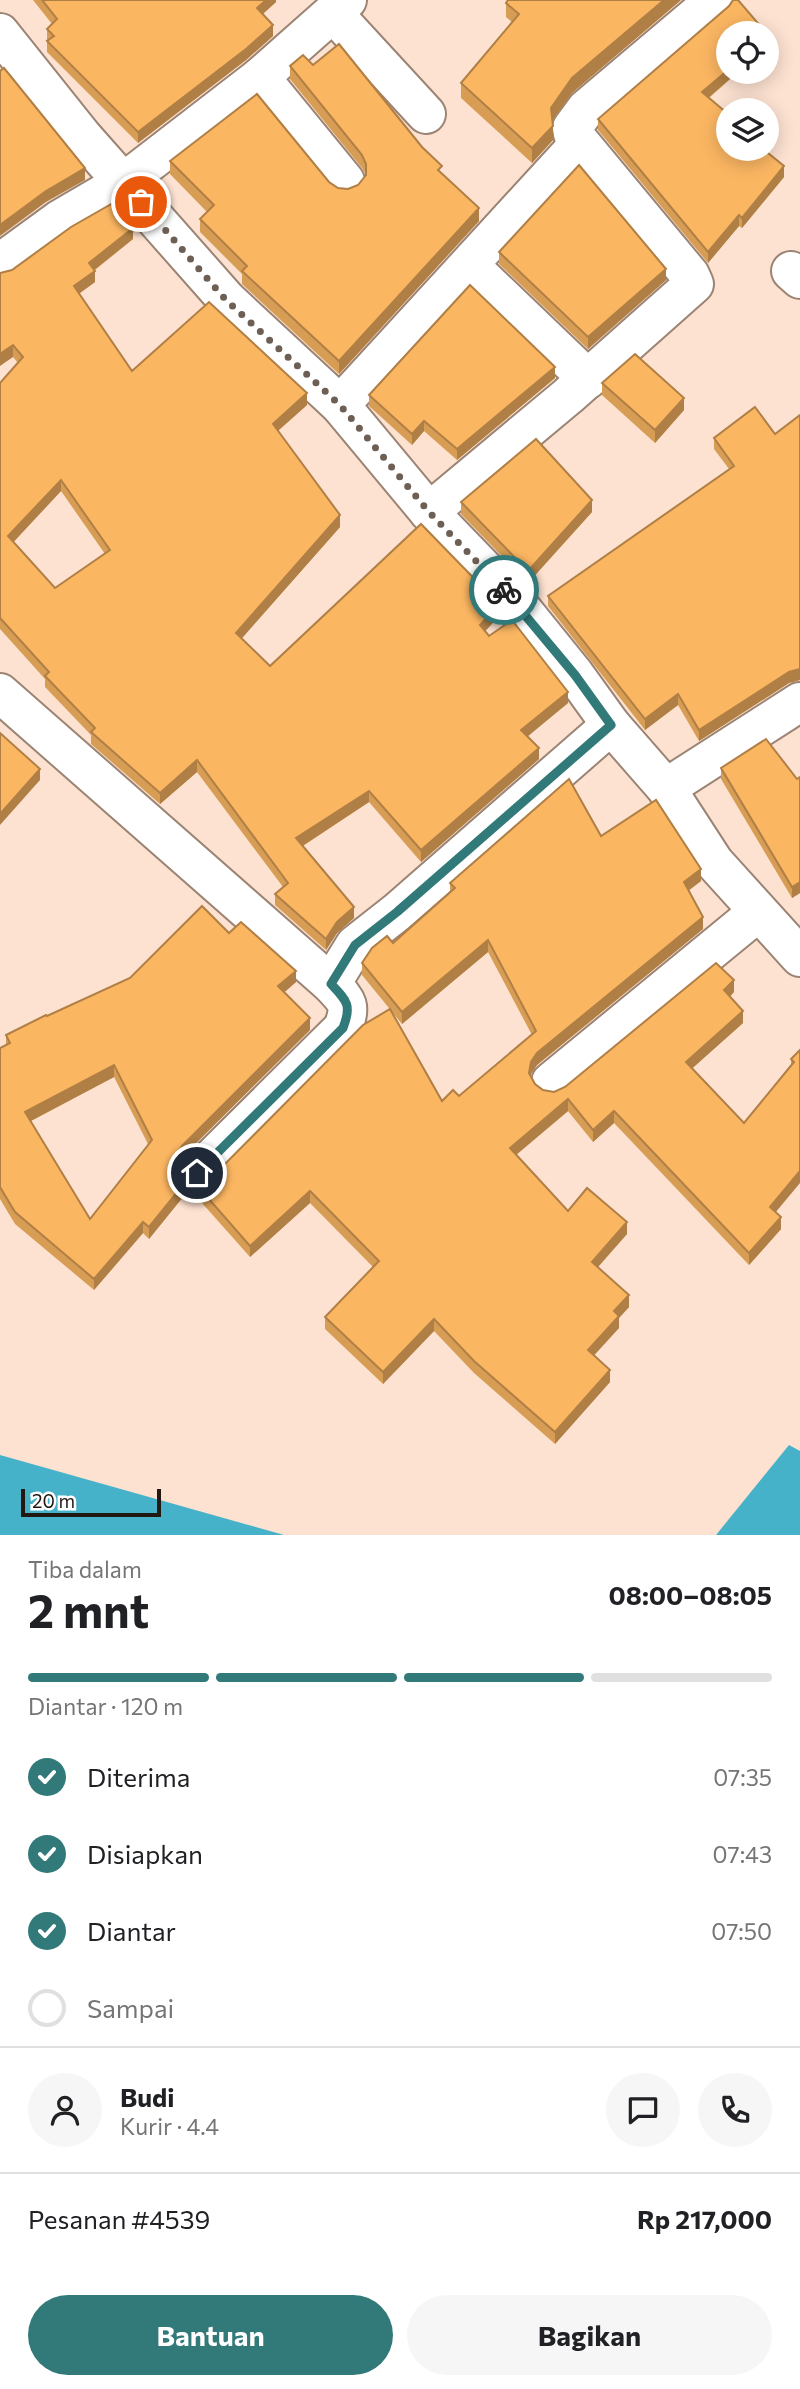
<!DOCTYPE html>
<html lang="id">
<meta charset="utf-8">
<style>
:root{--surface:#fff;--page:#f6f6f6;--text:#202124;--muted:#757577;--line:#e0e0e0;--accent:#317a79}
body{margin:0;font-family:Commissioner,sans-serif;background:var(--page);color:var(--text);height:100vh;display:flex;flex-direction:column;font-size:26px;white-space:nowrap}
*{box-sizing:border-box;margin:0}
p{font-size:23px;color:var(--muted)}
.icon{flex:none;width:38px;height:38px;fill:none;stroke:currentColor;stroke-width:2;stroke-linecap:round;stroke-linejoin:round}
.map{position:relative;height:1535px;overflow:hidden}
.sheet{display:flex;flex-direction:column;background:var(--surface);flex:1}
.sheet>*{flex:none}
.fabs{position:absolute;left:716px;top:21px;display:grid;gap:14px}
.fabs a{display:grid;place-items:center;width:63px;height:63px;border-radius:50%;background:var(--surface);box-shadow:0 4px 18px #0003;font-size:35px}
.scale{position:absolute;left:21px;bottom:18px;width:140px;box-sizing:border-box;padding-left:7px;border:4px solid #211812;border-top:0;font-size:19px;line-height:24px;white-space:nowrap;color:#211812;-webkit-text-stroke:5px #fff;paint-order:stroke}
.pin{position:absolute;display:grid;place-items:center;width:60px;height:60px;color:#fff;margin:-30px;border:4px solid #fff;border-radius:50%;box-shadow:0 2px 7px #0007}
.courier{position:absolute;display:grid;place-items:center;width:70px;height:70px;margin:-35px;border:5px solid #317a79;border-radius:50%;background:#fff;color:#222;box-shadow:0 2px 9px #0007}
.summary em{font-style:normal;font-weight:700}
.summary div{display:flex;flex-direction:column-reverse}
.summary{display:flex;align-items:center;justify-content:space-between;height:119px;padding:0 28px}
h1{font-size:46px;font-weight:700;line-height:52px}
.bar{display:grid;grid-template-columns:repeat(4,1fr);gap:10px 7px;align-content:center;height:84px;padding:0 28px}
.bar i{height:9px;border-radius:5px;background:var(--line)}
.bar .active{background:var(--accent)}
.bar p{grid-column:span 4}
.line{display:flex;align-items:center;gap:18px;padding:0 28px;border-top:2px solid var(--line)}
.line div{flex:1}
.round{display:grid;place-items:center;flex:none;width:74px;height:74px;border-radius:37px;background:var(--page)}
ol{padding:0 28px;list-style:none}
li{display:flex;align-items:center;gap:21px;height:77px}
li p{margin-inline-start:auto}
li .icon{padding:7px;border-radius:50%;background:var(--accent);color:#fff;stroke-width:4}
li:last-child{color:var(--muted)}
li i{width:38px;height:38px;border:4px solid var(--line);border-radius:50%}
.primary-button{display:flex;gap:14px;margin-top:auto;padding:14px 28px}
.primary-button a{flex:1;height:80px;border-radius:42px;background:var(--accent);color:#fff;font-size:28px;font-weight:700;line-height:80px;text-align:center}
.primary-button a+a{background:var(--page);color:var(--text)}
.map>svg:first-child{display:block}
.water{fill:#46b2c9}
.lines{fill:none;stroke-linecap:round;stroke-linejoin:round}
.street-casing{stroke:#9c8474;stroke-width:42}
.street{stroke:#fff;stroke-width:38}
.wall{fill:#d89d54;fill-rule:evenodd}
.shaded-wall{fill:#b07f45}
.building{fill:#fbb662;stroke:#b07f45;stroke-width:2;fill-rule:evenodd}
.done{stroke:#6e5f55;stroke-width:7;stroke-dasharray:0 12.6}
.route{stroke:#317a79;stroke-width:9}
</style>
<div class="map">
<svg width="800" height="1535" viewBox="0 0 800 1535">
<rect width="100%" height="100%" fill="#fde2d1"/>
<g class="water">
<path d="M789,1445L800,1451V1535H716Z"/>
<path d="M0,1455L284,1535H0Z"/>
</g>
<g class="lines">
<defs>
<g id="street">
<path d="M333,13L426,114"/>
<path d="M0,33L83,137L227,300L340,405L429,512L516,602L575,675L611,725L666,788L714,862L800,957"/>
<path d="M260,77L345,181"/>
<path d="M0,263L59,220L124,182L260,77L347,0"/>
<path d="M469,265L588,379"/>
<path d="M791,271L800,279"/>
<path d="M340,405L580,143"/>
<path d="M429,512L568,396L694,284L690,275L573,134L572,128L586,109L715,0"/>
<path d="M0,693L331,984C347,1001 352,1005 343,1028L197,1173"/>
<path d="M666,788L800,702"/>
<path d="M331,984L355,945L397,912L611,725"/>
<path d="M551,1082L758,912"/>
</g>
</defs>
<use href="#street" class="street-casing"/>
<use href="#street" class="street"/>
</g>
<g class="wall">
<path d="M33,0H276V2L263,14L273,36L246,60L138,143L47,52V29L52,24Z"/>
<path d="M508,0H681L572,93L552,121L553,140L532,163L461,98V83L512,22L506,17V3Z"/>
<path d="M733,0H738L768,35V45L766,47V33H728V72H738L709,98L728,114V149H763L784,166V177L742,228L739,226L708,263L598,130V119L729,6Z"/>
<path d="M313,65L442,174L479,221L339,374L242,284V274L200,232V219L207,212L170,174V161L329,182L338,188L348,189L358,185L366,175L362,168L290,79V66Z"/>
<path d="M133,239L95,270V282L79,294L132,371L307,405L278,431L340,527L241,639L270,666L499,616L485,631L568,703L527,736L539,759L421,862L369,802L303,846L354,918L337,933L326,950L275,905V894L283,887L197,772L160,804L91,744V735L45,687V679L0,629V383L18,363L13,357L2,273ZM61,491L105,554L55,588L13,542Z"/>
<path d="M499,252L666,280L588,349L499,264Z"/>
<path d="M555,378L457,460L424,431L412,445L369,406V395Z"/>
<path d="M602,383L684,410L655,443L602,395Z"/>
<path d="M800,415V680L789,683L699,741L678,705L645,730L548,606V596L729,469L714,449V438L775,434Z"/>
<path d="M461,502L592,512L528,583L461,514Z"/>
<path d="M721,768L797,779L800,777V893L792,898L721,779Z"/>
<path d="M601,836L701,881L689,890L703,929L537,1065L531,1074L535,1084L543,1090L554,1092L565,1087L734,992L730,997L743,1023L692,1068L744,1123L791,1066V1059L800,1050L775,1212L781,1229L749,1265L614,1123L593,1142L568,1111L516,1155L568,1211L627,1234L597,1267L629,1307L619,1318V1328L594,1355L610,1382L555,1444L474,1373L434,1331L383,1384L325,1329V1317L373,1267L310,1203L250,1257L194,1194V1182H203L442,1101L459,1096L532,1035L488,952L402,1024L362,975V963L393,943L450,893V883Z"/>
<path d="M229,933L296,982L284,992L310,1030L182,1157L176,1167L187,1192L149,1239L143,1233L94,1290L15,1224L0,1199V1048L6,1045V1035ZM114,1077L148,1144L90,1219L31,1121Z"/>
</g>
<g class="shaded-wall">
<path d="M266,0H276V2L257,19V8Z"/>
<path d="M664,0H681L572,93L551,122V108L572,78Z"/>
<path d="M273,25V36L246,60L138,143V132Z"/>
<path d="M768,35V45L766,47V36Z"/>
<path d="M728,70V72H738L702,103V92Z"/>
<path d="M553,126V140L532,163V148Z"/>
<path d="M784,166V177L742,228V218Z"/>
<path d="M85,168V180L46,202L0,236V225L46,191Z"/>
<path d="M479,208V221L339,374V361Z"/>
<path d="M739,215V226L708,263V252Z"/>
<path d="M133,228V239L89,274V263Z"/>
<path d="M666,269V280L588,349V337Z"/>
<path d="M95,271V282L74,297V286Z"/>
<path d="M13,345V357L0,366V354Z"/>
<path d="M555,367V378L457,460V449Z"/>
<path d="M307,393V405L273,435V424Z"/>
<path d="M684,398V410L655,443V430Z"/>
<path d="M424,421V431L412,445V434Z"/>
<path d="M61,480V491L8,548V536Z"/>
<path d="M592,500V512L528,583V571Z"/>
<path d="M340,515V527L236,645V633Z"/>
<path d="M499,604V616L480,637V625Z"/>
<path d="M800,669V680L789,683L699,741V730L789,672Z"/>
<path d="M568,692V703L521,742V730Z"/>
<path d="M678,694V705L645,730V719Z"/>
<path d="M539,748V759L421,862V850Z"/>
<path d="M197,760V772L160,804V793Z"/>
<path d="M40,769V780L0,825V814Z"/>
<path d="M369,791V802L296,850V838Z"/>
<path d="M701,869V881L684,894V882Z"/>
<path d="M800,882V893L792,898V887Z"/>
<path d="M354,907V918L337,933L326,950V939L337,922Z"/>
<path d="M703,917V929L537,1065L531,1074L529,1085L531,1062L537,1053Z"/>
<path d="M488,940V952L402,1024V1012Z"/>
<path d="M296,971V982L278,998V986Z"/>
<path d="M734,980V992L724,1002V990Z"/>
<path d="M743,1011V1023L686,1074V1062Z"/>
<path d="M310,1018V1030L182,1157L176,1167V1155L182,1146Z"/>
<path d="M114,1065V1077L25,1124V1112Z"/>
<path d="M568,1099V1111L510,1160V1148Z"/>
<path d="M614,1111V1123L593,1142V1130Z"/>
<path d="M800,1171V1183L770,1219V1207Z"/>
<path d="M187,1180V1192L149,1239V1227Z"/>
<path d="M310,1191V1203L250,1257V1246Z"/>
<path d="M781,1217V1229L749,1265V1253Z"/>
<path d="M143,1222V1233L94,1290V1279Z"/>
<path d="M627,1222V1234L592,1274V1262Z"/>
<path d="M629,1295V1307L619,1318V1328L588,1362V1350L614,1311Z"/>
<path d="M434,1319V1331L383,1384V1372Z"/>
<path d="M610,1370V1382L555,1444V1432Z"/>
</g>
<g class="building">
<path d="M42,0H266L257,8L273,25L246,49L138,132L47,41L54,36L47,29L57,19Z"/>
<path d="M508,0H664L572,78L551,108L553,126L532,148L461,83L519,14L506,3Z"/>
<path d="M733,0H738L768,35L766,36V33H728V70L702,92L728,114V149H763L784,166L742,218L739,215L708,252L598,119L729,6Z"/>
<path d="M339,44L422,147L442,166L438,170L479,208L339,361L242,271L247,266L200,219L214,205L170,161L257,94L329,182L338,188L348,189L358,185L366,175V164L362,155L290,66L303,55L313,65Z"/>
<path d="M4,68L85,168L46,191L0,225V71Z"/>
<path d="M579,165L666,269L588,337L499,252Z"/>
<path d="M113,203L133,228L89,263L95,271L74,286L132,371L209,302L307,393L273,424L340,515L236,633L270,666L421,524L499,604L480,625L489,636L512,620L568,692L521,730L539,748L421,850L369,791L296,838L354,907L337,922L326,939L275,894L288,883L197,760L160,793L91,732L95,728L45,676L49,672L0,618V383L23,357L13,345L0,354V273L12,270L71,227ZM61,480L110,550L55,588L8,536Z"/>
<path d="M470,285L555,367L457,449L424,421L412,434L369,395Z"/>
<path d="M635,354L684,398L655,430L602,383Z"/>
<path d="M755,407L775,434L800,415V669L789,672L699,730L678,694L645,719L548,596L734,466L714,438Z"/>
<path d="M536,439L592,500L528,571L461,502Z"/>
<path d="M0,733L40,769L0,814Z"/>
<path d="M766,739L797,779L800,777V882L792,887L721,768Z"/>
<path d="M569,779L601,836L656,800L701,869L684,882L703,917L537,1053L531,1062L529,1073L535,1084L543,1090L554,1092L565,1087L716,963L734,980L724,990L743,1011L686,1062L744,1123L794,1062L791,1059L800,1050V1171L770,1207L781,1217L749,1253L614,1111L593,1130L568,1099L510,1148L568,1211L587,1188L627,1222L592,1262L629,1295L614,1311L619,1316L588,1350L610,1370L555,1432L474,1361L434,1319L383,1372L325,1317L379,1261L310,1191L250,1246L194,1182H203L212,1177L363,1025L390,1009L442,1101L453,1090L459,1096L536,1031L488,940L402,1012L362,963L372,948L387,936L393,943L455,888L450,883Z"/>
<path d="M202,906L229,933L241,922L296,971L278,986L310,1018L182,1146L176,1155V1166L181,1176L187,1180L149,1227L143,1222L94,1279L15,1212L0,1187V1048L10,1043L6,1035L46,1015L47,1016L130,978ZM114,1065L152,1140L90,1219L25,1112Z"/>
</g>
<g class="lines">
<path class="done" d="M141,202L226,300L340,405L429,512L504,590"/>
<path class="route" d="M197,1173L343,1028C352,1005 347,1001 331,984L355,945L397,912L611,725L575,675L504,590"/>
</g>
</svg>
<div class="fabs">
<a><svg class="icon" aria-label="locate" viewBox="0 0 24 24"><circle cx="12" cy="12" r="6"/><path d="M12 2v4M12 18v4M2 12h4M18 12h4"/></svg></a>
<a><svg class="icon" aria-label="layers" viewBox="0 0 24 24"><path d="M12 4l9 5-9 5-9-5zM3 14l9 5 9-5"/></svg></a>
</div>
<div class="scale">20 m</div>
<div class="pin" style="left:141px;top:202px;background:#ea580c"><svg class="icon" aria-label="bag" viewBox="0 0 24 24"><path d="M5 8h14l-1 12H6zM9 8a3 3 0 0 1 6 0"/></svg></div>
<div class="pin" style="left:197px;top:1173px;background:#1f2937"><svg class="icon" aria-label="home" viewBox="0 0 24 24"><path d="M3 11l9-7 9 7M6 9v11h12V9"/></svg></div>
<div class="courier" style="left:504px;top:590px"><svg class="icon" aria-label="bike" viewBox="0 0 24 24"><circle cx="6" cy="16" r="4"/><circle cx="18" cy="16" r="4"/><path d="M6 16l4-8h5l3 8M10 8l3 8H6M13 5h3"/></svg></div>
</div>
<section class="sheet">
<div class="summary"><div><h1>2 mnt</h1><p>Tiba dalam</p></div><em>08:00–08:05</em></div>
<div class="bar"><i class="active"></i><i class="active"></i><i class="active"></i><i></i><p>Diantar · 120 m</p></div>
<ol>
<li><svg class="icon" aria-label="check" viewBox="0 0 24 24"><path d="M5 12l5 5 9-10"/></svg>Diterima<p>07:35</p></li>
<li><svg class="icon" aria-label="check" viewBox="0 0 24 24"><path d="M5 12l5 5 9-10"/></svg>Disiapkan<p>07:43</p></li>
<li><svg class="icon" aria-label="check" viewBox="0 0 24 24"><path d="M5 12l5 5 9-10"/></svg>Diantar<p>07:50</p></li>
<li><i></i>Sampai</li>
</ol>
<div class="line" style="height:126px"><a class="round"><svg class="icon" aria-label="person" viewBox="0 0 24 24"><circle cx="12" cy="8" r="4"/><path d="M4 21q1-7 8-7t8 7"/></svg></a><div><b>Budi</b><p>Kurir · 4.4</p></div><a class="round"><svg class="icon" aria-label="chat" viewBox="0 0 24 24"><path d="M4 5h16v11H9l-5 4z"/></svg></a><a class="round"><svg class="icon" aria-label="phone" viewBox="0 0 24 24"><path d="M5 4h4l2 5-3 2q2 4 5 5l2-3 5 2v4C11 20 4 13 5 4z"/></svg></a></div>
<div class="line" style="height:91px"><div>Pesanan #4539</div><b>Rp 217,000</b></div>
<div class="primary-button"><a>Bantuan</a><a>Bagikan</a></div>
</section>
